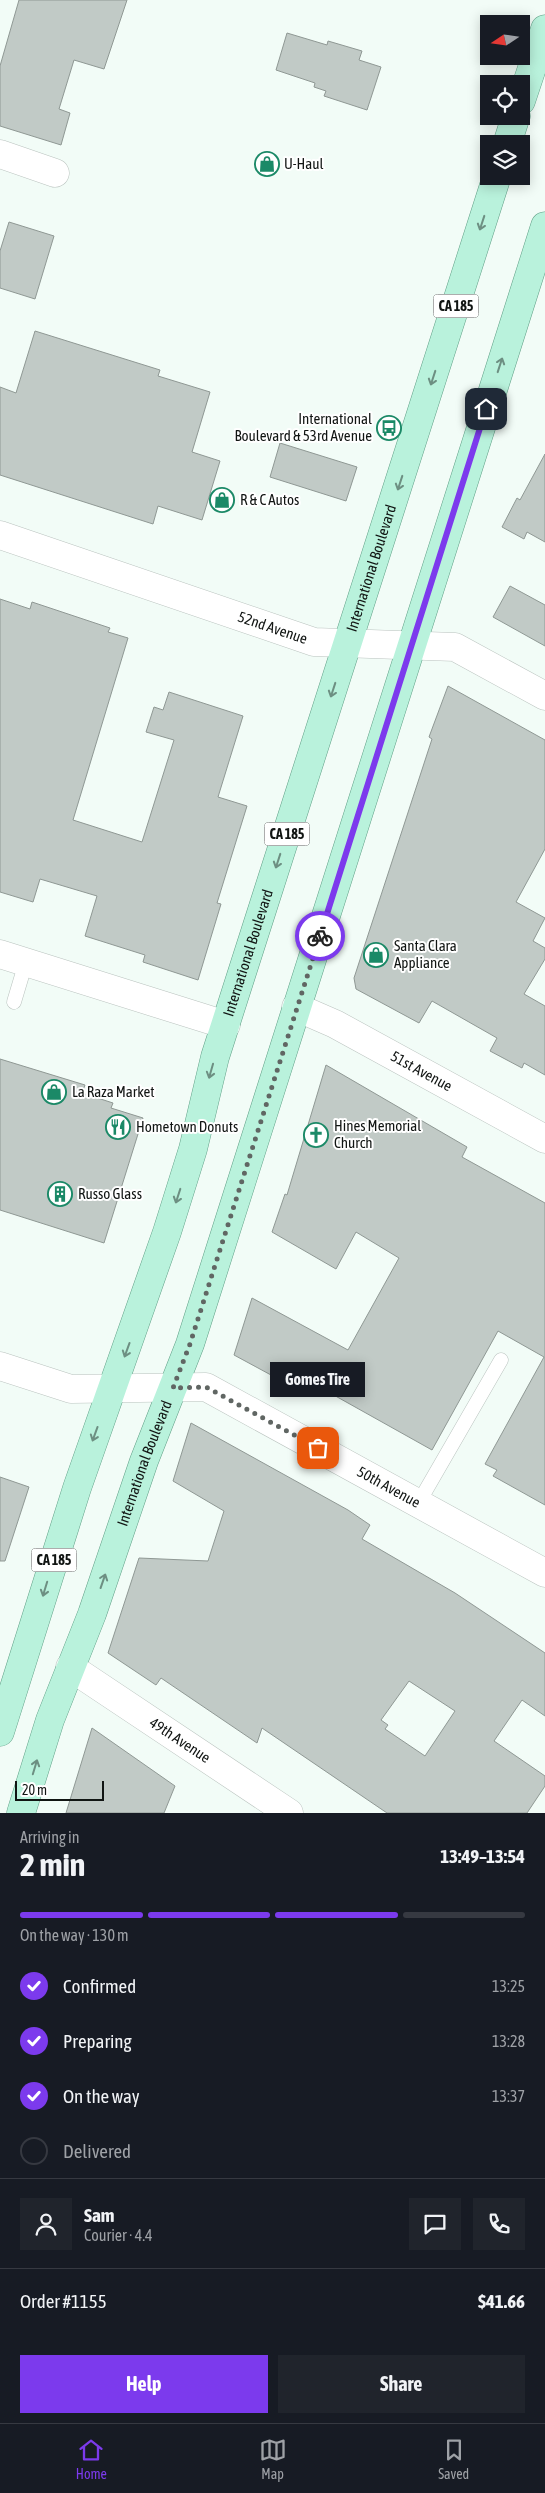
<!DOCTYPE html>
<meta charset="utf-8">
<style>
:root{--surface:#171b24;--page:#20242c;--text:#f1f3f6;--muted:#9ea1a6;--line:#363941;--accent:#7c3aed}
body{margin:0;font-family:"Asap Condensed",sans-serif;background:var(--page);color:var(--text);height:100vh;display:flex;flex-direction:column;font-size:19px;white-space:nowrap}
*{box-sizing:border-box;margin:0}
p{font-size:16px;color:var(--muted)}
.icon{flex:none;width:28px;height:28px;fill:none;stroke:currentColor;stroke-width:2;stroke-linecap:round;stroke-linejoin:round}
.map{position:relative;height:1813px;overflow:hidden}
.drawer{display:flex;flex-direction:column;background:var(--surface);flex:1}
.drawer>*{flex:none}
.needle{width:32px;rotate:257deg}
.fabs{position:absolute;left:480px;top:15px;display:grid;gap:10px}
.fabs a{display:grid;place-items:center;width:50px;height:50px;border-radius:0px;background:var(--surface);box-shadow:0 2px 12px #0003;font-size:25px}
.scale{position:absolute;left:15px;bottom:12px;width:89px;box-sizing:border-box;padding-left:5px;border:2px solid #111513;border-top:0;font-size:14px;line-height:18px;white-space:nowrap;color:#111513;-webkit-text-stroke:4px #fff;paint-order:stroke}
.pin{position:absolute;display:grid;place-items:center;width:42px;height:42px;color:#fff;margin:-21px;border-radius:10px;box-shadow:0 2px 8px #0006}
.courier{position:absolute;display:grid;place-items:center;width:50px;height:50px;margin:-25px;border:4px solid #7c3aed;border-radius:50%;background:#fff;color:#222;box-shadow:0 1px 6px #0007}
.bubble{position:absolute;height:35px;border-radius:0px;background:var(--surface);box-shadow:0 2px 12px #0003;font-size:16px;font-weight:700;line-height:35px;text-align:center}
.headline em{font-style:normal;font-weight:700}
.headline div{display:flex;flex-direction:column-reverse}
.headline{display:flex;align-items:center;justify-content:space-between;height:85px;padding:0 20px}
h1{font-size:32px;font-weight:700;line-height:38px}
.bar{display:grid;grid-template-columns:repeat(4,1fr);gap:8px 5px;align-content:center;height:60px;padding:0 20px}
.bar i{height:6px;border-radius:4px;background:var(--line)}
.bar .active{background:var(--accent)}
.bar p{grid-column:span 4}
.line{display:flex;align-items:center;gap:12px;padding:0 20px;border-top:1px solid var(--line)}
.line div{flex:1}
.round{display:grid;place-items:center;flex:none;width:52px;height:52px;border-radius:0px;background:var(--page)}
ol{padding:0 20px;list-style:none}
li{display:flex;align-items:center;gap:15px;height:55px}
li p{margin-inline-start:auto}
li .icon{padding:5px;border-radius:50%;background:var(--accent);color:#fff;stroke-width:4}
li:last-child{color:var(--muted)}
li i{width:28px;height:28px;border:2px solid var(--line);border-radius:50%}
.action{display:flex;gap:10px;margin-top:auto;padding:10px 20px}
.action a{flex:1;height:58px;border-radius:0px;background:var(--accent);color:#fff;font-size:20px;font-weight:700;line-height:58px;text-align:center}
.action a+a{background:var(--page);color:var(--text)}
.dock{display:flex;justify-content:space-around;align-items:center;height:70px;border-top:1px solid var(--line);background:var(--surface);font-size:14px;color:var(--muted)}
.dock a{display:grid;justify-items:center;gap:2px}
.dock .active{color:var(--accent)}
.map>svg:first-child{display:block}
.building{fill:#c1cac6;stroke:#8f9894;fill-rule:evenodd}
.lines{fill:none;stroke-linecap:round;stroke-linejoin:round}
.service-casing{stroke:#bac3bf;stroke-width:15}
.minor-casing{stroke:#bac3bf;stroke-width:29}
.primary-casing{stroke:#609f86;stroke-width:29}
.service{stroke:#fff;stroke-width:14}
.minor{stroke:#fff;stroke-width:28}
.primary{stroke:#b9f2dc;stroke-width:28}
.oneway{stroke:#6d8f82}
.done{stroke:#606663;stroke-width:5;stroke-dasharray:0 9}
.route{stroke:#7c3aed;stroke-width:6}
.labels{text-anchor:middle;stroke-width:4;stroke-linejoin:round;paint-order:stroke}
.shield{fill:#fff;stroke:#585b5a;stroke-width:1}
.shield-label{font-size:14px;font-weight:bold;fill:#111513}
.poi-label{font-size:15px;fill:#111513;stroke:#fff;text-anchor:start}
.street-label{font-size:15px;fill:#111513;stroke:#fff}
</style>
<div class="map">
<svg width="545" height="1813" viewBox="0 0 545 1813">
<rect width="100%" height="100%" fill="#f2fcf7"/>
<g class="building">
<path d="M19,0H127L104,69L74,60L59,109L70,113L61,145L0,126V66Z"/>
<path d="M287,33L327,45L328,41L362,51L359,60L381,67L367,110L324,96L326,91L314,87L315,83L276,70Z"/>
<path d="M9,222L54,236L35,299L0,288V251Z"/>
<path d="M35,331L160,370L158,376L210,392L192,452L220,461L202,520L158,506L153,524L0,475V387L16,393Z"/>
<path d="M280,443L357,467L346,501L270,477Z"/>
<path d="M545,454V542L527,532L524,539L502,527L517,498L520,500Z"/>
<path d="M510,586L545,605V646L493,617Z"/>
<path d="M0,599L30,609L32,602L110,628L108,632L128,638L73,820L142,842L174,740L146,732L154,707L163,710L169,692L243,716L218,797L247,806L217,903L221,904L198,980L143,962L145,955L85,936L97,896L40,879L33,902L0,892Z"/>
<path d="M448,686L545,740V849L516,902L545,918L533,941L545,948V959L524,994L545,1006V1075L524,1063L522,1068L490,1051L497,1038L432,1001L419,1023L356,989L354,978L432,739L429,737Z"/>
<path d="M0,1059L85,1085L82,1093L113,1103L111,1108L143,1118L104,1243L0,1210Z"/>
<path d="M326,1065L467,1147L462,1157L545,1203V1505L493,1476L497,1470L485,1464L544,1357L498,1331L432,1450L314,1384L308,1395L234,1355L252,1298L348,1350L399,1258L356,1232L336,1269L272,1232L285,1194L287,1195Z"/>
<path d="M191,1423L348,1510L370,1525L362,1539L455,1593L545,1653V1716L522,1700L494,1741L545,1776V1786L527,1813H387L262,1728L257,1743L161,1678L156,1685L108,1653L139,1558L208,1561L224,1511L173,1481ZM409,1681L455,1711L425,1756L385,1729L388,1725L381,1720Z"/>
<path d="M0,1477L29,1487L5,1561H0Z"/>
<path d="M92,1728L175,1786L164,1813H66Z"/>
</g>
<g class="lines">
<defs>
<g id="service">
<path d="M14,1002L26,962"/>
<path d="M419,1502L501,1360"/>
</g>
<g id="minor">
<path d="M0,154L55,173"/>
<path id="s1" d="M0,535L314,642L455,647L545,696"/>
<path d="M0,954L226,1025"/>
<path id="s2" d="M296,1007L335,1024L545,1139"/>
<path id="s3" d="M0,1366L71,1389L206,1387L545,1573"/>
<path id="s4" d="M70,1667L289,1813"/>
</g>
<g id="primary">
<path d="M521,101L545,29"/>
<path d="M507,144L516,116"/>
<path id="s5" d="M0,1732L77,1488L167,1232L193,1149L215,1057L497,176"/>
<path id="s6" d="M21,1813L50,1720L92,1614L144,1461L190,1344L545,226"/>
</g>
</defs>
<use href="#service" class="service-casing"/>
<use href="#minor" class="minor-casing"/>
<use href="#primary" class="primary-casing"/>
<use href="#service" class="service"/>
<use href="#minor" class="minor"/>
<use href="#primary" class="primary"/>
</g>
<defs><path id="oneway-shaft" d="M-6 0H5M1.5-3L5.5 0L1.5 3" fill="none" stroke-width="1.6" stroke-linecap="round" stroke-linejoin="round" transform="scale(1.25)"/></defs>
<g class="oneway">
<use href="#oneway-shaft" transform="translate(482 223) rotate(108)"/>
<use href="#oneway-shaft" transform="translate(500 365) rotate(-72)"/>
<use href="#oneway-shaft" transform="translate(433 378) rotate(108)"/>
<use href="#oneway-shaft" transform="translate(400 483) rotate(108)"/>
<use href="#oneway-shaft" transform="translate(333 690) rotate(108)"/>
<use href="#oneway-shaft" transform="translate(278 861) rotate(108)"/>
<use href="#oneway-shaft" transform="translate(211 1071) rotate(106)"/>
<use href="#oneway-shaft" transform="translate(178 1196) rotate(108)"/>
<use href="#oneway-shaft" transform="translate(127 1350) rotate(110)"/>
<use href="#oneway-shaft" transform="translate(95 1434) rotate(110)"/>
<use href="#oneway-shaft" transform="translate(103 1581) rotate(-71)"/>
<use href="#oneway-shaft" transform="translate(45 1589) rotate(107)"/>
<use href="#oneway-shaft" transform="translate(35 1767) rotate(-73)"/>
</g>
<g class="lines">
<path class="done" d="M318,1448L206,1387L173,1388L190,1344L320,936"/>
<path class="route" d="M320,936L486,409"/>
</g>
<defs>
<symbol id="shop-ring" viewBox="-11 -11 22 22"><circle r="9.5" fill="#fff" stroke="#1b8967" stroke-width="1.5"/><path d="M-5-2.5h2.3a2.7 3.5 0 0 1 5.4 0H5L5.5 6h-11ZM-1.5-2.5h3a1.5 2.3 0 0 0-3 0Z" fill="#1b8967"/></symbol>
<symbol id="bus-ring" viewBox="-11 -11 22 22"><circle r="9.5" fill="#fff" stroke="#1b8967" stroke-width="1.5"/><path d="M-5-6H5V4H4V6H2V4H-2V6H-4V4H-5ZM-3.5-4V0h7V-4ZM-3.5 1.2v1.5H-2V1.2ZM2 1.2v1.5H3.5V1.2Z" fill="#1b8967"/></symbol>
<symbol id="restaurant-ring" viewBox="-11 -11 22 22"><circle r="9.5" fill="#fff" stroke="#1b8967" stroke-width="1.5"/><path d="M-5-6h1v4h1v-4h1v4h1v-4h1v5L-1.5 .5V6h-2V.5L-5-1ZM5-6V6H3V1.5H1.5Q1.5-4 5-6Z" fill="#1b8967"/></symbol>
<symbol id="church-ring" viewBox="-11 -11 22 22"><circle r="9.5" fill="#fff" stroke="#1b8967" stroke-width="1.5"/><path d="M-1.2-6h2.4v3.5h3.3v2.4h-3.3V6h-2.4V-.1h-3.3v-2.4h3.3Z" fill="#1b8967"/></symbol>
<symbol id="building-ring" viewBox="-11 -11 22 22"><circle r="9.5" fill="#fff" stroke="#1b8967" stroke-width="1.5"/><path d="M-4-6H4V6H1V3H-1V6H-4ZM-2.5-4.3h1.7v1.8h-1.7ZM.8-4.3h1.7v1.8H.8ZM-2.5-1h1.7V.8h-1.7ZM.8-1h1.7V.8H.8Z" fill="#1b8967"/></symbol>
</defs>
<g fill-rule="evenodd">
<use href="#shop-ring" x="253" y="150" width="28" height="28"/>
<use href="#bus-ring" x="375" y="414" width="28" height="28"/>
<use href="#shop-ring" x="208" y="486" width="28" height="28"/>
<use href="#shop-ring" x="362" y="941" width="28" height="28"/>
<use href="#shop-ring" x="40" y="1078" width="28" height="28"/>
<use href="#restaurant-ring" x="104" y="1113" width="28" height="28"/>
<use href="#church-ring" x="302" y="1121" width="28" height="28"/>
<use href="#building-ring" x="46" y="1180" width="28" height="28"/>
</g>
<g class="labels">
<g class="shield">
<rect x="433.5" y="294.5" width="45" height="23" rx="4"/>
<rect x="264.5" y="822.5" width="45" height="23" rx="4"/>
<rect x="31.5" y="1548.5" width="45" height="23" rx="4"/>
</g>
<g class="shield-label">
<text x="456" y="311">CA 185</text>
<text x="287" y="839">CA 185</text>
<text x="54" y="1565">CA 185</text>
</g>
<g class="poi-label">
<text x="284" y="169">U-Haul</text>
<text x="372" y="424" text-anchor="end">International<tspan x="372" dy="17">Boulevard &amp; 53rd Avenue</tspan></text>
<text x="240" y="505">R &amp; C Autos</text>
<text x="394" y="951">Santa Clara<tspan x="394" dy="17">Appliance</tspan></text>
<text x="72" y="1097">La Raza Market</text>
<text x="334" y="1131">Hines Memorial<tspan x="334" dy="17">Church</tspan></text>
<text x="136" y="1132">Hometown Donuts</text>
<text x="78" y="1199">Russo Glass</text>
</g>
<g class="street-label">
<text dy="5" stroke="none"><textPath href="#s5" startOffset="1222">International Boulevard</textPath></text>
<text dy="5" stroke="none"><textPath href="#s1" startOffset="288">52nd Avenue</textPath></text>
<text dy="5" stroke="none"><textPath href="#s5" startOffset="818">International Boulevard</textPath></text>
<text dy="5" stroke="none"><textPath href="#s2" startOffset="141">51st Avenue</textPath></text>
<text dy="5" stroke="none"><textPath href="#s6" startOffset="371">International Boulevard</textPath></text>
<text dy="5" stroke="none"><textPath href="#s3" startOffset="418">50th Avenue</textPath></text>
<text dy="5" stroke="none"><textPath href="#s4" startOffset="132">49th Avenue</textPath></text>
</g>
</g>
</svg>
<div class="fabs">
<a><svg class="needle" viewBox="-14 -14 28 28"><path d="M0-13l5 13h-10z" fill="#e53935"/><path d="M0 13l5-13h-10z" fill="#9ea1a6"/></svg></a>
<a><svg class="icon" aria-label="locate" viewBox="0 0 24 24"><circle cx="12" cy="12" r="6"/><path d="M12 2v4M12 18v4M2 12h4M18 12h4"/></svg></a>
<a><svg class="icon" aria-label="layers" viewBox="0 0 24 24"><path d="M12 4l9 5-9 5-9-5zM3 14l9 5 9-5"/></svg></a>
</div>
<div class="scale">20 m</div>
<div class="pin" style="left:318px;top:1448px;background:#ea580c"><svg class="icon" aria-label="bag" viewBox="0 0 24 24"><path d="M5 8h14l-1 12H6zM9 8a3 3 0 0 1 6 0"/></svg></div>
<div class="pin" style="left:486px;top:409px;background:#1f2937"><svg class="icon" aria-label="home" viewBox="0 0 24 24"><path d="M3 11l9-7 9 7M6 9v11h12V9"/></svg></div>
<div class="courier" style="left:320px;top:936px"><svg class="icon" aria-label="bike" viewBox="0 0 24 24"><circle cx="6" cy="16" r="4"/><circle cx="18" cy="16" r="4"/><path d="M6 16l4-8h5l3 8M10 8l3 8H6M13 5h3"/></svg></div>
<div class="bubble" style="left:270px;top:1362px;width:95px">Gomes Tire</div>
</div>
<section class="drawer">
<div class="headline"><div><h1>2 min</h1><p>Arriving in</p></div><em>13:49–13:54</em></div>
<div class="bar"><i class="active"></i><i class="active"></i><i class="active"></i><i></i><p>On the way · 130 m</p></div>
<ol>
<li><svg class="icon" aria-label="check" viewBox="0 0 24 24"><path d="M5 12l5 5 9-10"/></svg>Confirmed<p>13:25</p></li>
<li><svg class="icon" aria-label="check" viewBox="0 0 24 24"><path d="M5 12l5 5 9-10"/></svg>Preparing<p>13:28</p></li>
<li><svg class="icon" aria-label="check" viewBox="0 0 24 24"><path d="M5 12l5 5 9-10"/></svg>On the way<p>13:37</p></li>
<li><i></i>Delivered</li>
</ol>
<div class="line" style="height:90px"><a class="round"><svg class="icon" aria-label="person" viewBox="0 0 24 24"><circle cx="12" cy="8" r="4"/><path d="M4 21q1-7 8-7t8 7"/></svg></a><div><b>Sam</b><p>Courier · 4.4</p></div><a class="round"><svg class="icon" aria-label="chat" viewBox="0 0 24 24"><path d="M4 5h16v11H9l-5 4z"/></svg></a><a class="round"><svg class="icon" aria-label="phone" viewBox="0 0 24 24"><path d="M5 4h4l2 5-3 2q2 4 5 5l2-3 5 2v4C11 20 4 13 5 4z"/></svg></a></div>
<div class="line" style="height:65px"><div>Order #1155</div><b>$41.66</b></div>
<div class="action"><a>Help</a><a>Share</a></div>
</section>
<nav class="dock">
<a class="active"><svg class="icon" aria-label="home" viewBox="0 0 24 24"><path d="M3 11l9-7 9 7M6 9v11h12V9"/></svg>Home</a>
<a><svg class="icon" aria-label="map" viewBox="0 0 24 24"><path d="M3 6l6-2 6 2 6-2v14l-6 2-6-2-6 2zM9 4v14M15 6v14"/></svg>Map</a>
<a><svg class="icon" aria-label="saved" viewBox="0 0 24 24"><path d="M7 4h10v16l-5-4-5 4z"/></svg>Saved</a>
</nav>
